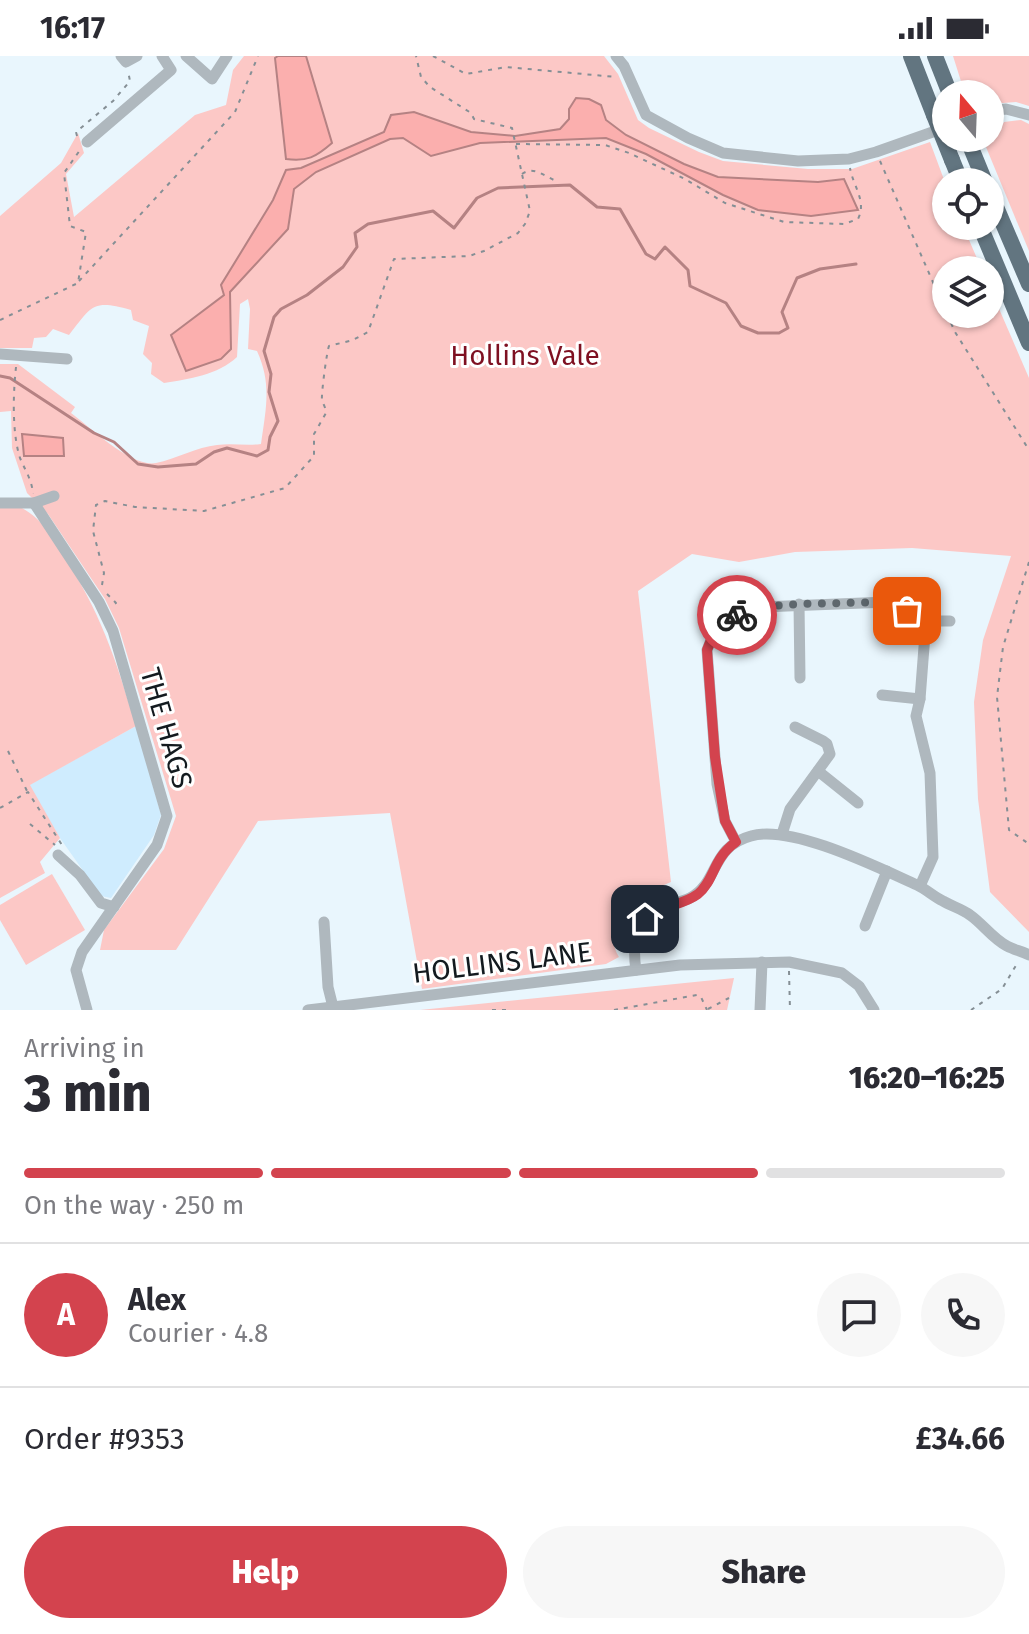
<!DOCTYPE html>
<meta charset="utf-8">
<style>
:root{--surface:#fff;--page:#f7f7f7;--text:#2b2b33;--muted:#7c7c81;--line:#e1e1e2;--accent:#d3434e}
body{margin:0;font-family:"Fira Sans",sans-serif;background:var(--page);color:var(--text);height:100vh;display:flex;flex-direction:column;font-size:30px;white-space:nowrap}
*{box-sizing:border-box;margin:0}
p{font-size:26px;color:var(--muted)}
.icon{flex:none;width:44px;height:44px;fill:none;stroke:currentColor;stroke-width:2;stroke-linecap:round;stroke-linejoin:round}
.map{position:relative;height:954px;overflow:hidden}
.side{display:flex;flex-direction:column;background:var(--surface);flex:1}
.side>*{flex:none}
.needle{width:52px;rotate:341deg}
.controls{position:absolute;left:932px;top:24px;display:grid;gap:16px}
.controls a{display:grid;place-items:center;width:72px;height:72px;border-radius:50%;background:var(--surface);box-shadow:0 2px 6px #0004;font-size:40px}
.pin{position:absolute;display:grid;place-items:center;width:68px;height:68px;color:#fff;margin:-34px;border-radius:16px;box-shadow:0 4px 12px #0006}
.courier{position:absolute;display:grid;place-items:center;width:80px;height:80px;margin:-40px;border:6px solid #d3434e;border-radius:50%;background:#fff;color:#222;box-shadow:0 2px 10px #0007}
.summary em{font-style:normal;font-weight:800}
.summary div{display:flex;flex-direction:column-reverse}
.summary{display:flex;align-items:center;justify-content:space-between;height:136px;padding:0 24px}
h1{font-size:52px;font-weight:800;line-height:60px}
.bar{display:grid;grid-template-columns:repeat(4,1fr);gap:12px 8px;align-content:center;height:96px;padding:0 24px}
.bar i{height:10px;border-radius:6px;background:var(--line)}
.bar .on{background:var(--accent)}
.bar p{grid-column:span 4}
.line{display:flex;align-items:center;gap:20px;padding:0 24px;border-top:2px solid var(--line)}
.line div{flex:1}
.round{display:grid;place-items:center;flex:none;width:84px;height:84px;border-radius:42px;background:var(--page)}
.button{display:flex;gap:16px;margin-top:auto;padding:16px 24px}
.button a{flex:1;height:92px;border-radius:48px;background:var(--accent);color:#fff;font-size:32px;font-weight:800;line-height:92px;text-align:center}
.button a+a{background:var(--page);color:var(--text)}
.status{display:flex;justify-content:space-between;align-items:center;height:56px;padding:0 40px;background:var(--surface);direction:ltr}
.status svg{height:22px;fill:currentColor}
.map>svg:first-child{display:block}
.built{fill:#cfecfe}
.green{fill:#fcc8c6}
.water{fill:#fbafae;stroke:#b58283;stroke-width:2}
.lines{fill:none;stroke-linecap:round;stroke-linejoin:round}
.stream{stroke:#b58283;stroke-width:3}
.path{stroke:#858f95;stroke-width:2;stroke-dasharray:4 6;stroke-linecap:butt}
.minor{stroke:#afb8be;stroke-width:11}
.highway{stroke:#627580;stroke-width:16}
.highway-bridge{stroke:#627580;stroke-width:16}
.done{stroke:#5e676d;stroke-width:8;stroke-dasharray:0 14.4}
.route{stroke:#d3434e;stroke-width:10}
.labels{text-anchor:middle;stroke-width:6;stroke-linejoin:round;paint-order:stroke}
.park-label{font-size:28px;fill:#7e1021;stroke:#fff}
.street-label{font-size:28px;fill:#131a1f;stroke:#fff}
</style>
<div class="status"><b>16:17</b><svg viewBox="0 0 49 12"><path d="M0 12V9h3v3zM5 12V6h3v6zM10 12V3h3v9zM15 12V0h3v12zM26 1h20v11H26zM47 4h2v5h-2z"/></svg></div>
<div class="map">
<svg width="1029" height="954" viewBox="0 0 1029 954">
<rect width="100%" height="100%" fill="#e9f6fd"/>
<path class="built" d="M136,670L161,759L154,779L111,842L101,840L60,782L29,729Z"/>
<g class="green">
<path d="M244,0H604L618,18L638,64L649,72L699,96L723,105L808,113H852L930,86L946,129V170H963L982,214H946V258H990V232L1029,322V876L990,836L978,743L974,646L983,584L1011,500L912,492L795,496L739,506L692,498L638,535L671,826C645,836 598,868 619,901L606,908L422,933L390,757L258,765L176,894H100L104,874L164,793L176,760L119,572L105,543L48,458L27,437L12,392L11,355L0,356V308H18L75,351L71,357C90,371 132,412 156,407C176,403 197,391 217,389C232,387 246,390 261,388C266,352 272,328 257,295L248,293L250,253L248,243L240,248L237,301C218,319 189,323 164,327L151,318L152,307L143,298L149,270L133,264L131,254C92,243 92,250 69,279L53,273L46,281L34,282L32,292H0V160L61,107L78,77L84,97L66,118L74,161L195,59L226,49L233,14Z"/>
<path d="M953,0H1029V50L1016,46L990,48V38H965Z"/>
<path d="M1021,64L1029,68V195L986,91L1004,66Z"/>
<path d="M20,451C43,463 46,475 60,495C101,555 115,602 136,670L30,729L60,782L40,806L45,817L0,842V452Z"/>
<path d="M52,818L85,874L26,909L0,864V849Z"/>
<path d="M734,922L727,954H420Z"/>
</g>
<g class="water">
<path d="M278,0H306L332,87C316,101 307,106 286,103L275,2Z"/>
<path d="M576,42L589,43L601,49L606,64L626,79L684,108L718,121L818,126L844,123L858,154L811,160L758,154L723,139L646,98L606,82L480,87L431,100L403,82L390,83L316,116L294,133L288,173L230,236L231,293L221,303L186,315L171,279L224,239L221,229L273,144L286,114L301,112L384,76L391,59L414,56L471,76L515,80L560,73L569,63V53Z"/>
<path d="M22,378L63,382L64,400H24Z"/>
</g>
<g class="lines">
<path class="stream" d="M0,320L10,322L94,377L114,386L138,408L158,411L196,408L214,396L227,392L257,400L268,394L270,381L278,365L269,336L271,318L264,295L274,261L281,253L307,239L343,211L357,191L355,177L368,168L433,155L454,172L477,142L498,132L570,129L597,151L620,153L646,198L655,203L665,191L688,214L690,230L726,247L741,270L758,277H779L788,272L782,256L797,222L820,213L856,208"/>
<g class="path">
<path d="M433,0L466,18L506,11L616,21"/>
<path d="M77,80L76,76L113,45L130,25L128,15"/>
<path d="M516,88L605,89L629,97L685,123L725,147L784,166L844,168L858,163C867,145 853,130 850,112"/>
<path d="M880,105L946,256"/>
<path d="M522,118C533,110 543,119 554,124"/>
<path d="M79,225L235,56L258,0"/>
<path d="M947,258L955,276L1029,394"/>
<path d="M0,264L78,227L86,176L70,170L64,117L80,94"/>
<path d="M16,311C13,338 12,377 20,402C25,414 32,424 33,438"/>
<path d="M1029,506L1003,591L997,641L1009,774L1029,788"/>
<path d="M102,529L104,517L93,475L96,449L105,445L135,451L204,455L285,432L314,400V378L326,357C326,352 323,348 322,344C321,339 327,294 329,290L353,284L368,276L394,203L469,200L484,195L518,177L525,168L530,155L512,72L474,63L471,57L430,31L421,21L416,0"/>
<path d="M107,538L116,547L111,550"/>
<path d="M8,695L27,735"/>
<path d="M0,752L28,736L62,789"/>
<path d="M30,768L55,789"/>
<path d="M789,915L790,954"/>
<path d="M708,953L729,942"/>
<path d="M492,954H509"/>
<path d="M614,954L697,939L701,941L707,954"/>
<path d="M971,954L1002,933L1018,906"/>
</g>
<g class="minor">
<path d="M121,0L126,6L137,0"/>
<path d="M186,0L212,23L227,0"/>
<path d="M616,0L624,10L646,59L688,82L723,97L798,105L849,103L876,96L944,72"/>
<path d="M990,55L1006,53L1029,59"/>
<path d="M87,86L171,14L162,0"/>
<path d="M0,298L67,303"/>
<path d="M0,447H34L54,440"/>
<path d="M34,447L99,546L113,575L167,760L157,789L82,896L76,914L87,954"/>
<path d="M799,548L800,622"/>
<path d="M882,639L920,643"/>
<path d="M818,715L858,747"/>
<path d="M782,778L790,753L830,698L827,688L823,685L795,671"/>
<path d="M736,786L725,765L717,728L707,594L718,567L759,551L888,546L926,565H950"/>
<path d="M58,799L80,819L101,847L114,851"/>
<path d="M920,830L933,801L930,717L916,660L920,643L926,565"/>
<path d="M324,866L328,931L333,951"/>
<path d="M865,870L887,815"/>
<path d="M636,914C632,889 636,863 661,852C670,848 680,847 690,842C719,827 710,791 751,780C791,768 879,812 917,829C926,833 934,841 943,845C951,850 962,853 970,859C983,868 993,883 1007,890C1014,894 1022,895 1029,899"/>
<path d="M308,954L680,909L789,906L842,917L859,930L874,954"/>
<path d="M760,954L762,906"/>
</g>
<g class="highway">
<path d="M911,0L934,59"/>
<path d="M935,0L950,38"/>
<path d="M967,82L985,126"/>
<path d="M952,104L961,126"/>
<path d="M990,137L1029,228"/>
<path d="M980,170L1029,287"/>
</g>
<path class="highway-bridge" d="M934,59L952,104"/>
</g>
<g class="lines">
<path class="done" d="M737,559L759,551L799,548L888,546L907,555"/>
<path class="route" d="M645,863C661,849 682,850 698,838C715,824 712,803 736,786L725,765L715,701L707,594L718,567L737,559"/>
</g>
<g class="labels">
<g class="park-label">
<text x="525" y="309">Hollins Vale</text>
</g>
<g class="street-label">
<text transform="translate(167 672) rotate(74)" y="10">THE HAGS</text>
<text transform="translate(502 906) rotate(-7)" y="10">HOLLINS LANE</text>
</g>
</g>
</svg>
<div class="controls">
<a><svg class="needle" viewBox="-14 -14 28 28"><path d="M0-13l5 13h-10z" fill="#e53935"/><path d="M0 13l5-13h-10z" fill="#7c7c81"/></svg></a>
<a><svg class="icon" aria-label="locate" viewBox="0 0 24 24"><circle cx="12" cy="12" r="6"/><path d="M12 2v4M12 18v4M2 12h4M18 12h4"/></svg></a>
<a><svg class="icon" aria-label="layers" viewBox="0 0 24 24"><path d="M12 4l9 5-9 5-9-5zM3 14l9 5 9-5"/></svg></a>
</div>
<div class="pin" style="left:907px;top:555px;background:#ea580c"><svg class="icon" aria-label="bag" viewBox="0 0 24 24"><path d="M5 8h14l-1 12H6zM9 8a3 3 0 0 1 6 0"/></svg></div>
<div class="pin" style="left:645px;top:863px;background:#1f2937"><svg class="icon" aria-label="home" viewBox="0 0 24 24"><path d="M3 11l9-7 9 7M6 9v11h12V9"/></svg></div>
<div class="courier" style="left:737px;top:559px"><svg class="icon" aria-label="bike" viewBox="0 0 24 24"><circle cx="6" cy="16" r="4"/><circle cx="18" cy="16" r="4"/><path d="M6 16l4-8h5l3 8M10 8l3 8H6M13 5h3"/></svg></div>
</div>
<section class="side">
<div class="summary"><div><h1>3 min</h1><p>Arriving in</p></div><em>16:20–16:25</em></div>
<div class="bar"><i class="on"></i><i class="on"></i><i class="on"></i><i></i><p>On the way · 250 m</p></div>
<div class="line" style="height:144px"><b class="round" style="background:var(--accent);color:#fff">A</b><div><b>Alex</b><p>Courier · 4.8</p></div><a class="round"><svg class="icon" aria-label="chat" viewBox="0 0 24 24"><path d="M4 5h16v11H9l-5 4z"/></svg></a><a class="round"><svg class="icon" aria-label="phone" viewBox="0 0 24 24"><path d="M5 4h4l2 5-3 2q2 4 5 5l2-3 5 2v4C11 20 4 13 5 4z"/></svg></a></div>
<div class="line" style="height:104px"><div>Order #9353</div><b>£34.66</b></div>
<div class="button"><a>Help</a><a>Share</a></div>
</section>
